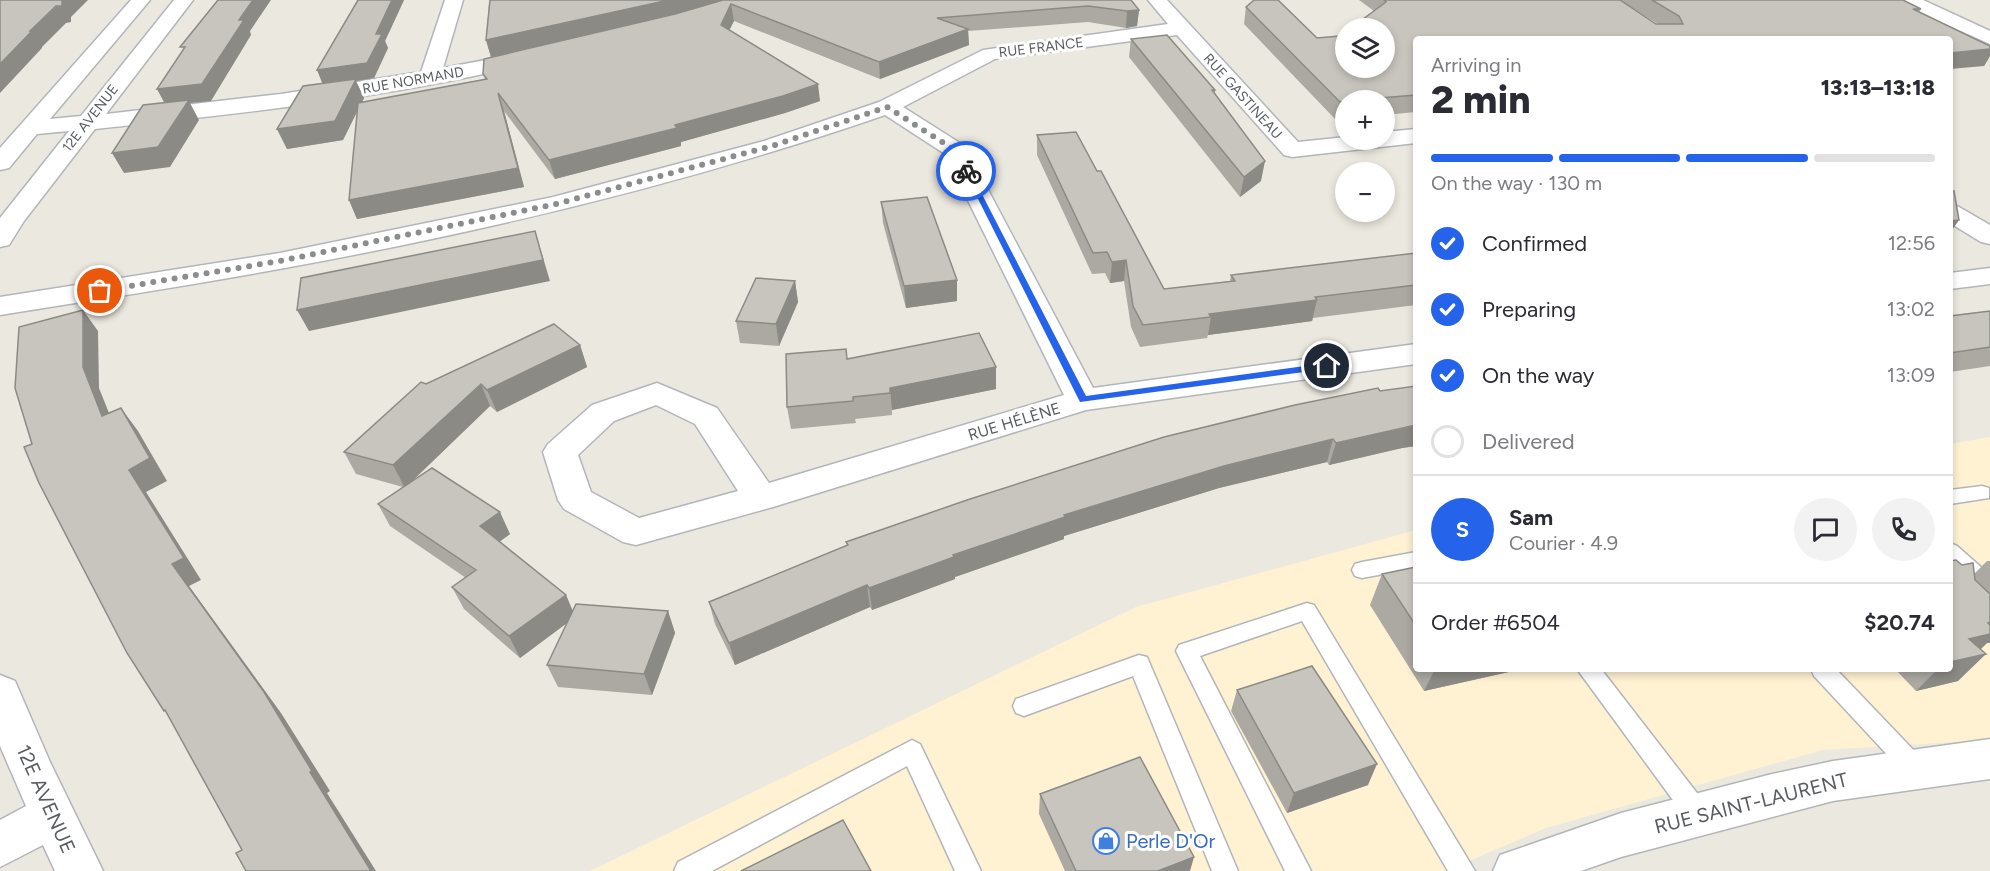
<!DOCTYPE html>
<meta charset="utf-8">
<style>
:root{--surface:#fff;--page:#f2f2f3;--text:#2b2b33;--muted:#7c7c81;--line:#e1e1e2;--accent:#2563eb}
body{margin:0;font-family:Figtree,sans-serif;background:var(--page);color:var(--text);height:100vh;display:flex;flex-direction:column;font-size:22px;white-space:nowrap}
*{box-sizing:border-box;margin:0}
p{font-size:20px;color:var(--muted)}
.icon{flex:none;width:33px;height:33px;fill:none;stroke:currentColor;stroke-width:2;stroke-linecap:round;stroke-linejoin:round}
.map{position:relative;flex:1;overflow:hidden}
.details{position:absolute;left:1413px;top:36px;width:540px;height:636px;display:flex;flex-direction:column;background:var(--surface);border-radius:6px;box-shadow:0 3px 9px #0003}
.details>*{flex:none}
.tools{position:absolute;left:1335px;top:18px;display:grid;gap:12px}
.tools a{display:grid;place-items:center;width:60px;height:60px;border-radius:50%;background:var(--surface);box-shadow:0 3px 9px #0003;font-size:30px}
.pin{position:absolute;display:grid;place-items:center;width:51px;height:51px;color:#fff;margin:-26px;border:3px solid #fff;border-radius:50%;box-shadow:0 2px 6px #0007}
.courier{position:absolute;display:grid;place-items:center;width:60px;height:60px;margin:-30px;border:4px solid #2563eb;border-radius:50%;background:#fff;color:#222;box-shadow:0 2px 8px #0007}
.headline em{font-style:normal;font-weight:800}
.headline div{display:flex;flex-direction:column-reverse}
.headline{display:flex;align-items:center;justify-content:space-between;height:102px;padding:0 18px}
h1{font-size:39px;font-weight:800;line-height:45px}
.bar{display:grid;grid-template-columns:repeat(4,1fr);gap:9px 6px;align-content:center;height:72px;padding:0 18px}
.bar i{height:8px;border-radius:4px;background:var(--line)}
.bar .selected{background:var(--accent)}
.bar p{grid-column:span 4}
.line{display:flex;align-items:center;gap:15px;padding:0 18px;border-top:2px solid var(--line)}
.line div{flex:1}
.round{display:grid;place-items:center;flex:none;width:63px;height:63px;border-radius:32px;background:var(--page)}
ol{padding:0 18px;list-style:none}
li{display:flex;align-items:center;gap:18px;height:66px}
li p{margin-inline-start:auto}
li .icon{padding:6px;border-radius:50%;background:var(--accent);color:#fff;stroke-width:4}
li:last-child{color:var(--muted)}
li i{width:33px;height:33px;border:3px solid var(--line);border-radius:50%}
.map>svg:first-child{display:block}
.commercial{fill:#fef2d2}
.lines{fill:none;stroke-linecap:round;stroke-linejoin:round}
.lane-casing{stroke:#b2b6ba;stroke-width:3}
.street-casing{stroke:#b2b6ba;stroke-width:3}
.secondary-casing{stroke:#b3b7bc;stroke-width:3}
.lane{fill:#fff;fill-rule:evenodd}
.street{fill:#fff;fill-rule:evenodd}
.secondary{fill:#fff;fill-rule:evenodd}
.wall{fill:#aca9a3;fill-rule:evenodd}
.shaded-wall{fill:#8c8a85}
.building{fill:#c8c5be;stroke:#8c8a85;stroke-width:1.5}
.route{fill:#2563eb}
.done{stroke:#8b8d8c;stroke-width:6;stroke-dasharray:0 10.8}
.labels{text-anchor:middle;stroke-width:6;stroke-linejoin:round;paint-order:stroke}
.far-street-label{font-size:14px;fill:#585c60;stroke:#fff}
.street-label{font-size:16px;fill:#585c60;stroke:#fff}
.near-street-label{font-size:20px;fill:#585c60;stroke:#fff}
.near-shop-label{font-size:20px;fill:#366cbe;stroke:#fff;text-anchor:start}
</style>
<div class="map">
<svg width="1990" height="871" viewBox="0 0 1990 871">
<rect width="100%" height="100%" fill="#ebe8df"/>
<path class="commercial" d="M1990,437V740L1823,750L1546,828L1446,871H590L1136,607L1416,530V669H1950V444Z"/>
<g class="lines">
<defs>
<g id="lane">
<path d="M1982,486L1989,488V498L1950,504V490Z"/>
<path d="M1950,543L1957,546L1990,575V595L1983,593L1950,563Z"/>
<path d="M1416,552V568L1362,578L1355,576L1352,570L1355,564L1362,562Z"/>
<path d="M1307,603L1314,605L1475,871H1448L1302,621L1200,656L1311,871H1285L1176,651L1179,645Z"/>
<path d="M1139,655L1147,657L1150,664L1238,871H1212L1133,676L1024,716L1016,713L1013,706L1016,699Z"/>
<path d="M1577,669H1601L1707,806L1710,814L1707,822L1698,826L1689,822Z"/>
<path d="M1811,669H1836L1923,760L1927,768L1923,776L1915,779L1907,776L1814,676Z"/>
<path d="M912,740L920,744L981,871H955L907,766L712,871H674L678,862Z"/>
</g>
<g id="street">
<path d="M131,0H150L50,119L81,116L174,0H193L106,114L281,94L421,72L445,0H463L443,68L528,52L535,54L538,58L535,62C392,98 242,113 95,129L24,221L9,245L0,247V218L69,131L37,134L9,168L0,170V148Z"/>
<path d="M1148,0H1167L1298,142L1346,137V140H1384V132L1416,129V143L1292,157L1284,155L1177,35L995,59L903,107L963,145L967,150L1093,388L1416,344V364L1086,410L773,507L636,545L623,542L564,509L558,500L543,452L548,444L592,405L657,383L717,408L769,483L1064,395L945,154L885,115C688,183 484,232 279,269C187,286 93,300 0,315V297L280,253L553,197L764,141L879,102L983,50L1168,24ZM656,405L695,424L738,491L639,518L591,492L578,455L614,421Z"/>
<path d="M1950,204L1959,207L1990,225V244L1981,242L1950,223Z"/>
<path d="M1990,268V284L1950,289V273Z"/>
<path d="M0,675L15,681L50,762L103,871H55L43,845L0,867V820L26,806L0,746Z"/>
<path d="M1990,739V779L1833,801L1621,857L1581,871H1493L1500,855L1621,813L1772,774L1833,761Z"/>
</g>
<path id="secondary" d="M1898,0H1923L1990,31V44L1900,4Z"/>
</defs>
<use href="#lane" class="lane-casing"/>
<use href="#street" class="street-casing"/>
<use href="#secondary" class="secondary-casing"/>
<use href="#lane" class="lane"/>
<use href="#street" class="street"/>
<use href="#secondary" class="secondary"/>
</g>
<g class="wall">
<path d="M358,0H404L385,41L388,48L374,78L356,81L364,98L362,102L485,79L483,74L537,47L491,57L486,40L489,3L1131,0L1139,10L1137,26L1126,28L1088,22L968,31L969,45L880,79L734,21L729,30L820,101L785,113L681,142V146L555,179L504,111L524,187L357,219L349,200L357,111L343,140L287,149L277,129L323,84Z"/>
<path d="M1359,0H1903L1921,9L1919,12L1990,46V56L1984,66L1416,39V112L1384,115V100H1346V119L1336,120L1244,24L1246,7L1317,38L1340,36L1374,11ZM1631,7L1658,24H1656Z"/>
<path d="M1131,39L1215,90V93L1261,181L1240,197L1129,57Z"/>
<path d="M1037,135L1097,171L1164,289L1230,281L1231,275L1416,253V305L1313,318L1312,321L1208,335L1207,338L1140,347L1131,327L1124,281L1110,283L1105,273L1092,274L1037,155Z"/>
<path d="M881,202L957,301L906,308L883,223Z"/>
<path d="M795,281L798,302L779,346L740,343L736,321Z"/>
<path d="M1990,311V366L1950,372V316Z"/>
<path d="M580,345L587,367L497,412L490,406L412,481L510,534L499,542L566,595L573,611H668L675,633L652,695L558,687L547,665L567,623L520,658L464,609L452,587L466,578L390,526L378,504L403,487L356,474L344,452L426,384Z"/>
<path d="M848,359L996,389L892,410V415L855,419L856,423L791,429L787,407Z"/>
<path d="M1416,386V446L1402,448L1329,465L1327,462L1219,488L1064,536V539L955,577V579L872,610L870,607L735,665L715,624L709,602L847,545L846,542L1380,391Z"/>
<path d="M1987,561H1990V643H1987L1981,649L1958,681L1916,691L1895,669H1950L1974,574Z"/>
<path d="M1416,567V669H1522L1424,691L1370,605L1382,574Z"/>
<path d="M1237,690L1368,785L1287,813L1231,711Z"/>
<path d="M1040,794L1190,871H1065L1039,814Z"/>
</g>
<g class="shaded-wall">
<path d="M63,0H88L71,17V22L66,23L42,47V48L0,93V64L30,31Z"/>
<path d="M253,0H271L250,31L251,35L211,101L190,103L199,120L170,167L124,173L112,153L166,106L157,89L239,20Z"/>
<path d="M392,0H404L385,41L388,48L374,78L356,81L364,98L343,140L287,149L277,129L323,85L317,70L376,34Z"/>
<path d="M669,0H724L666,18L491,57L486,40Z"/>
<path d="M731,4L734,21L724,41L721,25Z"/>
<path d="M1139,10L1137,26L1126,28L1127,11Z"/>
<path d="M968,29L969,45L880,79L879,62Z"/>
<path d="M1990,49V56L1984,66L1950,69V53Z"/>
<path d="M818,84L820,101L785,113L681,142V146L555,179L549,160Z"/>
<path d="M498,93L504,111L524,187L357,219L349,200Z"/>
<path d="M1265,161L1261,181L1240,197L1244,177Z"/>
<path d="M1959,220L1950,233V221Z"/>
<path d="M535,231L550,281L309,331L297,310Z"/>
<path d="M1126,260L1124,281L1110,283L1112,262Z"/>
<path d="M957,280V301L906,308L904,286Z"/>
<path d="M795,281L798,302L779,346L776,324Z"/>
<path d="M1317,300L1312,321L1208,335L1211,317L1209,314Z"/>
<path d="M83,310L98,331L99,388L119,438L102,416L83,367Z"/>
<path d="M580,345L587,367L497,412L487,390Z"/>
<path d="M996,367V389L892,410L890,388Z"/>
<path d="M481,384L490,406L405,488L393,465Z"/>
<path d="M121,408L138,431L167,481L146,492L201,580L189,586L281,713L330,791L327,793L376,871H371L310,772L172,564L129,470Z"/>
<path d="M1416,425V446L1402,448L1329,465L1336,443Z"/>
<path d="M1333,439L1327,462L1219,488L1064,536V539L955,577V579L872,610L869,588L953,555L1064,515L1224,466Z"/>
<path d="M500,512L510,534L491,548L480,526Z"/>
<path d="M867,585L870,607L735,665L729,643Z"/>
<path d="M566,595L575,617L520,658L509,636Z"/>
<path d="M668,611L675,633L652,695L644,674Z"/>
<path d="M1990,622V643H1987L1972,657L1986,654L1958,681L1916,691L1938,669H1950V658L1988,623Z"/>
<path d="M1435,669H1522L1424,691Z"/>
<path d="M1377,764L1368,785L1287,813L1294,793Z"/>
<path d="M1194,857L1190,871H1158Z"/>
</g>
<g class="building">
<path d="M0,0H63L62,1V6H56L30,31H32L0,64Z"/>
<path d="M218,0H253L239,20H244L202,84L157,89L185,47H180Z"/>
<path d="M358,0H392L376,34H382L367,63L317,70Z"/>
<path d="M490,0H669L486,40Z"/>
<path d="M723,0H1131L1139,10L1127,11L1088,6L937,18L968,29L879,62L731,4L721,25L818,84L783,96L675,125L677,128L549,160L498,93L518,168L349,200L358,103L487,79L483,74L484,59L675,14Z"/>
<path d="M1254,0H1278L1317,38L1340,36L1346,33V68H1384V28H1351L1386,2L1384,0H1620L1656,24H1683L1679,16L1652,0H1903L1921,9H1913L1990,46V49L1950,53V39H1416V95L1355,100H1346V101L1340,102L1246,7Z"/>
<path d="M1167,35L1215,90H1212L1265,161L1244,177L1131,39Z"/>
<path d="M356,79L335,121L277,129L303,86Z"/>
<path d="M189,100L158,147L112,153L143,105Z"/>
<path d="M1076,132L1097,171H1101L1164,289L1235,281L1231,275L1416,253V285L1315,297L1317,300L1209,314L1211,317L1143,325L1133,306L1126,260L1112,262L1107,252L1093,253L1037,135Z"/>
<path d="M1954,191L1959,220L1950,221V192Z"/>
<path d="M927,197L957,280L904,286L881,202Z"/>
<path d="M535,231L543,260L297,310L301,278Z"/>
<path d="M756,278L795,281L776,324L736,321Z"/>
<path d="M83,310V367L102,416L121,408L150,458L129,470L184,558L172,564L264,692L312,771L310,772L371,871H246L236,853L242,850L165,710L164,711L127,653L39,483L24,447L32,444L15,388L19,327Z"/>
<path d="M1990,311V347L1950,353V316Z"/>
<path d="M554,324L580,345L487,390L481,384L393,465L344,452L421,382L426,384Z"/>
<path d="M979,333L996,367L890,388V393L853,397V401L787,407L786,354L846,349L847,359Z"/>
<path d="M1416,386V425L1336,443L1333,439L1224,466L1064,515L1065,517L953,555L954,557L869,588L867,585L729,643L709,602L848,545L846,542L967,500L1164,437L1295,405L1378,388L1380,391Z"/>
<path d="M432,468L500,512L480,526L566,595L509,636L452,587L476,570L378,504Z"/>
<path d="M1956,560L1962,565L1973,563L1975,580L1990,594V622L1988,623L1990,625V634L1969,639L1986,654L1950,662V561Z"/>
<path d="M1416,567V626L1382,574Z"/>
<path d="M576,604L668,611L644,674L547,665Z"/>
<path d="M1312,666L1377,764L1294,793L1237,690Z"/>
<path d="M1140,757L1194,857L1158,871H1076L1040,794Z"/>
<path d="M843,820L871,871H741Z"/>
</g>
<path class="route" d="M963,169L970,171L1086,396L1327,363L1332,366L1327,369L1080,402Z"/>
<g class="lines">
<path class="done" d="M100,291L280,261L556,204L772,146L887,107L955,150L966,171"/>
</g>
<defs>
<symbol id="shop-ring" viewBox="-11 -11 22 22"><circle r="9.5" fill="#fff" stroke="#3f7fe0" stroke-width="1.5"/><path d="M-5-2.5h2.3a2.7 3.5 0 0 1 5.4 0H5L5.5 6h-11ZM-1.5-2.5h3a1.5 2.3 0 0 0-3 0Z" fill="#3f7fe0"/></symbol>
</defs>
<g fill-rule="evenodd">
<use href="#shop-ring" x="1091" y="826" width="30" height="30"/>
</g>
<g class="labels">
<g class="far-street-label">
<text transform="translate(1041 47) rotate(-7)" y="5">RUE FRANCE</text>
<text transform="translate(413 80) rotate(-10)" y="5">RUE NORMAND</text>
<text transform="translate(1243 96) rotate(48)" y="5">RUE GASTINEAU</text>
<text transform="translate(90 118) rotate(-52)" y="5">12E AVENUE</text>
</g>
<g class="street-label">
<text transform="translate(1014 421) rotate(-17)" y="6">RUE HÉLÈNE</text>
</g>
<g class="near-street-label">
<text transform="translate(46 799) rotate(66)" y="7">12E AVENUE</text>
<text transform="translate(1751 803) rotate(-14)" y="7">RUE SAINT-LAURENT</text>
</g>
<g class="near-shop-label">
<text x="1126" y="848">Perle D'Or</text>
</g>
</g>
</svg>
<div class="tools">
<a><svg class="icon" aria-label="layers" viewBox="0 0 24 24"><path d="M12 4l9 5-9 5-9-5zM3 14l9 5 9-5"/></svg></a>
<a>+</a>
<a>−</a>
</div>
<div class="pin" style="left:100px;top:291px;background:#ea580c"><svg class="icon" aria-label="bag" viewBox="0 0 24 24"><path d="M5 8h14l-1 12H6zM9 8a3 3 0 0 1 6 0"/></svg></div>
<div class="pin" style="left:1327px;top:366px;background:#1f2937"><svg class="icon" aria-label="home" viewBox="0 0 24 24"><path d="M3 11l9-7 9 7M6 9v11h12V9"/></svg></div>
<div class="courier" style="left:966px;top:171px"><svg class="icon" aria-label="bike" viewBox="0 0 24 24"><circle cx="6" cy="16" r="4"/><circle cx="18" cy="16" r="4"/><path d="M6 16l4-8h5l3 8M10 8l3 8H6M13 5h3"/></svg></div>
<section class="details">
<div class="headline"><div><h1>2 min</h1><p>Arriving in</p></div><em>13:13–13:18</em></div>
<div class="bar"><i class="selected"></i><i class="selected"></i><i class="selected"></i><i></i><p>On the way · 130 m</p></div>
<ol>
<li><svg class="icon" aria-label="check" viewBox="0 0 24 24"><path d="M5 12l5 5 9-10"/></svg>Confirmed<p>12:56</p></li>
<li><svg class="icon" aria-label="check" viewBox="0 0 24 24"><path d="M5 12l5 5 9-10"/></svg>Preparing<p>13:02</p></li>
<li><svg class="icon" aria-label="check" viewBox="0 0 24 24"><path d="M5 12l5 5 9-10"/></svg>On the way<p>13:09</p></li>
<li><i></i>Delivered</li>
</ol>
<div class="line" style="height:108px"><b class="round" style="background:var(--accent);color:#fff">S</b><div><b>Sam</b><p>Courier · 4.9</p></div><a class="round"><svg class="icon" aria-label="chat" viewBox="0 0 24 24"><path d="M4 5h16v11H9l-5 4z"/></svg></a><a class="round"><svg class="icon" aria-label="phone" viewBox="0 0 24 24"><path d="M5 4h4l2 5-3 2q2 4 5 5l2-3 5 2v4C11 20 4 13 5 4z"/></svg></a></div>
<div class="line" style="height:78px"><div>Order #6504</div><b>$20.74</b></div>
</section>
</div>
